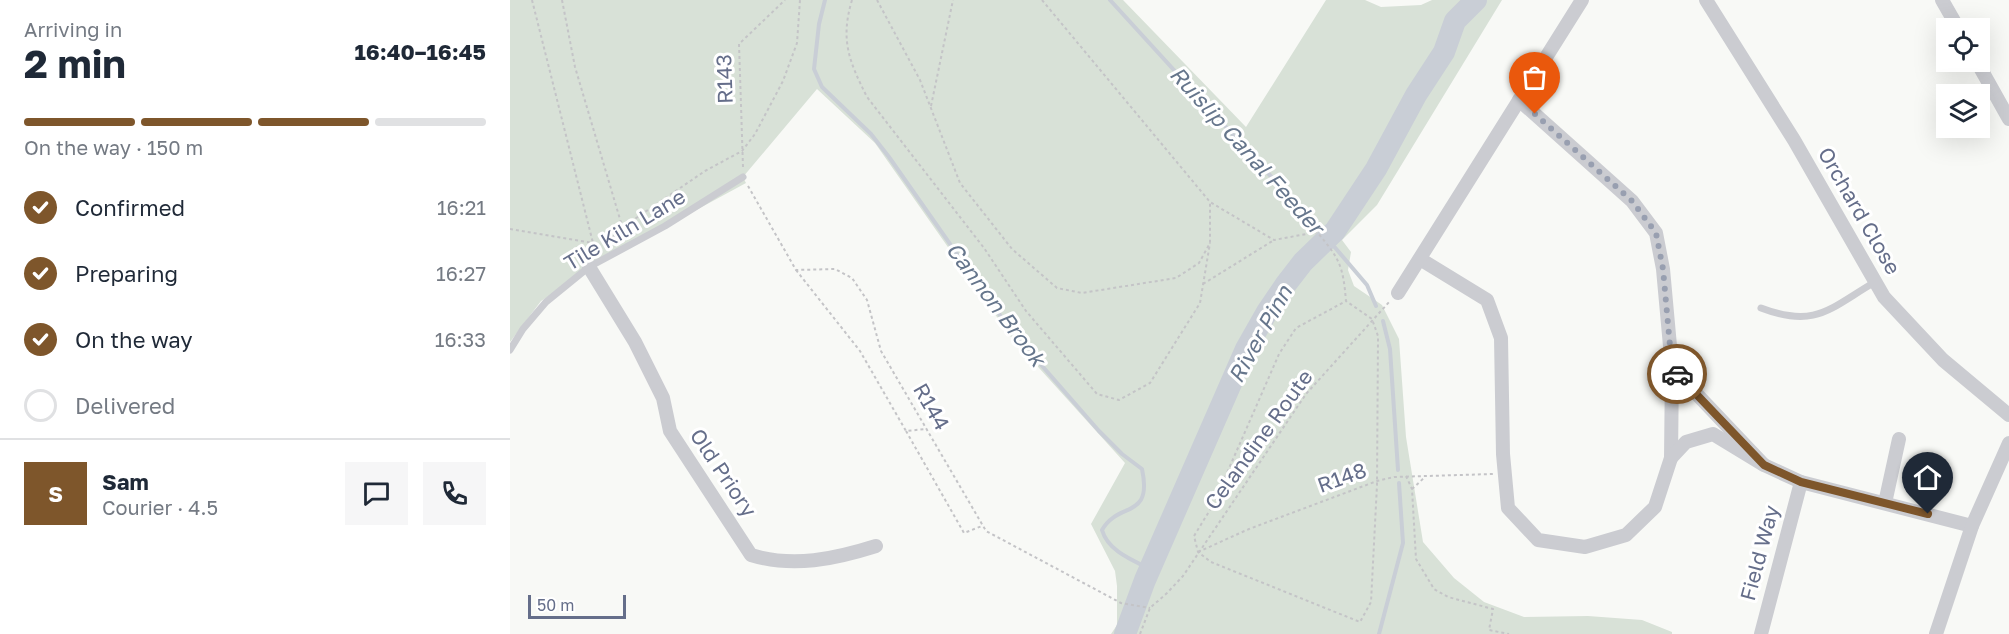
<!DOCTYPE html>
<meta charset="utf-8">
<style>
:root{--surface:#fff;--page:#f6f6f7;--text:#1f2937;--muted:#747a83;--line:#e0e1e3;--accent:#7e562b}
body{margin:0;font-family:"Golos Text",sans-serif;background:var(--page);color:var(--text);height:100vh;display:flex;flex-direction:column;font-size:22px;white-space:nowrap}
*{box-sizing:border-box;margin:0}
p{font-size:20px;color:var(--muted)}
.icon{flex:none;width:33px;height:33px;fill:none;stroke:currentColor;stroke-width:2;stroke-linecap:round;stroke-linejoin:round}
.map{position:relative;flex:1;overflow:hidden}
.details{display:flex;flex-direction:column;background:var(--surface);width:510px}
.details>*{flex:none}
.controls{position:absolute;left:1426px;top:18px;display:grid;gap:12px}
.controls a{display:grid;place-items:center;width:54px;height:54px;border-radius:0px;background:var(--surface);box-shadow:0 6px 24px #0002;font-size:30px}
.scale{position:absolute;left:18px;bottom:15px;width:98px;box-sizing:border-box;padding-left:6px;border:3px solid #656e8a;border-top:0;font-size:16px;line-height:21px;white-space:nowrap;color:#656e8a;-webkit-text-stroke:4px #fff;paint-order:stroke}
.pin{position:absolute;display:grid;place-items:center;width:51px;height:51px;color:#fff;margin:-62px -26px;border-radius:50% 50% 50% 0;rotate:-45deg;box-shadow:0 0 6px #0007}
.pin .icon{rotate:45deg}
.courier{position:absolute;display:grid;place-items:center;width:60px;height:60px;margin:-30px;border:4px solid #7e562b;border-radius:50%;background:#fff;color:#222;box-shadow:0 2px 8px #0007}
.head em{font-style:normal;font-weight:700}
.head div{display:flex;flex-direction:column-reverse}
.head{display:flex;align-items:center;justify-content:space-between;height:102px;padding:0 24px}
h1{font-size:39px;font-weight:700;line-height:45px}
.bar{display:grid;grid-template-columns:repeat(4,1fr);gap:9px 6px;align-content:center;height:72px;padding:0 24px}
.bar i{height:8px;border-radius:4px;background:var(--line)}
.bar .current{background:var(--accent)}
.bar p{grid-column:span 4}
.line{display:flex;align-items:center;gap:15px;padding:0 24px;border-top:2px solid var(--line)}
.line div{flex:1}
.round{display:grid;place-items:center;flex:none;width:63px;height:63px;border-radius:0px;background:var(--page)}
ol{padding:0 24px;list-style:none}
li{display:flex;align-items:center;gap:18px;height:66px}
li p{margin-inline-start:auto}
li .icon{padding:6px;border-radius:50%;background:var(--accent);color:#fff;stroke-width:4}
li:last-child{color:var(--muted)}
li i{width:33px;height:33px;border:3px solid var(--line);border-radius:50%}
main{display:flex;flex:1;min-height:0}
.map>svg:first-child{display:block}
.green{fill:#d8e1d7}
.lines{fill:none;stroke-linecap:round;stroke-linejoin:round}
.stream{stroke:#c9ced6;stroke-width:4}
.river{stroke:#c9ced6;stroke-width:22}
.path{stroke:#c4c4c7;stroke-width:2;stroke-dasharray:3 3;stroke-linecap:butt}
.lane{stroke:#cbccd1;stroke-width:7}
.street{stroke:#cbccd1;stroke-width:14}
.done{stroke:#989fb0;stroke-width:6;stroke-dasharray:0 10.8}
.route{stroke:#7e562b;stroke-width:8}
.labels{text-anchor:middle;stroke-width:6;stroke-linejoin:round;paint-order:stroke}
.street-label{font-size:21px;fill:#656e8a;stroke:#fff}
.water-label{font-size:22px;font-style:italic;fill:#66768c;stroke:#fff}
</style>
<main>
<section class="details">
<div class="head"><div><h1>2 min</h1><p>Arriving in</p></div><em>16:40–16:45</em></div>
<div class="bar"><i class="current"></i><i class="current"></i><i class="current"></i><i></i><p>On the way · 150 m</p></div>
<ol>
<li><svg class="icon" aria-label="check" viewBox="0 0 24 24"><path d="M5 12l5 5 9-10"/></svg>Confirmed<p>16:21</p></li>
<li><svg class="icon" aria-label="check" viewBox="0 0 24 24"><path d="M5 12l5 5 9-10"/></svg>Preparing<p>16:27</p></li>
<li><svg class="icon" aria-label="check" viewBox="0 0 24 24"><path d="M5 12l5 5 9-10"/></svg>On the way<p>16:33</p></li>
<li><i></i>Delivered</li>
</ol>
<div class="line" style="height:108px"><b class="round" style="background:var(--accent);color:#fff">S</b><div><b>Sam</b><p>Courier · 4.5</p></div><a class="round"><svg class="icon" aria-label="chat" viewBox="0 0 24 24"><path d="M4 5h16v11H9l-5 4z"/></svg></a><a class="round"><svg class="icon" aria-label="phone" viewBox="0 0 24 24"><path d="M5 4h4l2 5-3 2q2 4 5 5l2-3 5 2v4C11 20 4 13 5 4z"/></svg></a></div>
</section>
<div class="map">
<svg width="1499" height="634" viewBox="0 0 1499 634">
<rect width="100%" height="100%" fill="#f8f9f6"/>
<path class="green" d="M0,0H613L736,127L816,0H855L871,7L911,5L922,0H992L867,205L832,240L841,252L838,270L844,286L872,305L889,339L896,437L913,542L944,578L974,602L1014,617L1078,616L1132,620L1162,632V634H601L607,625V586L605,571L581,524L615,463L501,337L365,143L307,89L233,177L236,183L96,259L31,301L0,342Z"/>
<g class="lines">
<g class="stream">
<path d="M315,0L309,24L304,69L312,87L361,134L379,157L499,328L589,431L612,454L632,469C643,520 608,501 592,530C598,551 622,560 640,569"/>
<path d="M600,0L810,230L857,285L866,306"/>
<path d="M873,321L880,349L888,470"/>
<path d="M869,634L893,543L889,483"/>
</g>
<path class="river" d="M615,634L635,580L736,349L757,312L776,284L793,262L825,231L866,169L906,95L934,52L945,21L966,0"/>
<g class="path">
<path d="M22,0L83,243L88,252"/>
<path d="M52,0L65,67L112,226"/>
<path d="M342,0C330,40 339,61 357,97L474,248L516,311L587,394L609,400L640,383L690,303L700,243"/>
<path d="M367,0L410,80L450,183L502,249L547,288L572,293L666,278L689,263L700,243V202"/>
<path d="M532,0L700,202L764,240L807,232C830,259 833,266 836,301L862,319L868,336L867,485L861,602L850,622L701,562L688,552L684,536L703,505L769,354L786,328L836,301"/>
<path d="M421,106L443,0"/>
<path d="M233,167L229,44L275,0"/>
<path d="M238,186L286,270L325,269L342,278L357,300L371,351L476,531L611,603L640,608"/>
<path d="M0,229L83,243"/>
<path d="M94,246L113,227L195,171L232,151L245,134L273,81L287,43L290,0"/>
<path d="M286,270L350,351L396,431L416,429"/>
<path d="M693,284L764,240"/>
<path d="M396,431L454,533L472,526"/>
<path d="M896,476L902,489L906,559L924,589L938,597L983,609L979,630L999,634"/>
<path d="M902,489L915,477"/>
<path d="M688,552L739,529L867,481L884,477L983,474"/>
<path d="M630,634L640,608L657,593L673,576L796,394L880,301"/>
</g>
<g class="lane">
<path d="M1251,308C1306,329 1320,308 1365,282"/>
<path d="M0,350L13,329L36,302L79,267L155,226L233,177"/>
</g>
<g class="street">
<path d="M1196,0L1284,140L1374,297L1433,360L1499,415"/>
<path d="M1432,0L1448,28"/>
<path d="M1467,62L1499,119"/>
<path d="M1009,100L1122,201L1146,233L1153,269L1162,368L1254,465"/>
<path d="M910,259L977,300L991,338L993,454L998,508L1028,540L1075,547L1116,535L1145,507L1161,458L1162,368"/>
<path d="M79,267L125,342L153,398L160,431L241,555C283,568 325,559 366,546"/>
<path d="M888,293L1072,0"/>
<path d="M1161,458L1176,442L1203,434L1254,465L1291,482L1462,526"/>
<path d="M1375,503L1389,439"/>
<path d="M1251,634L1291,482"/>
<path d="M1426,634L1462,526L1499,443"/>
</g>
</g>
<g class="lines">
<path class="done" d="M1025,114L1122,201L1146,233L1153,269L1162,368L1167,374"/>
<path class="route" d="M1167,374L1254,465L1291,482L1418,514"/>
</g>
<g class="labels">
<g class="street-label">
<text transform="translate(215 79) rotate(-92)" y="7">R143</text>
<text transform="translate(1349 211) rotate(60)" y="7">Orchard Close</text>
<text transform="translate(115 230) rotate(-31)" y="7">Tile Kiln Lane</text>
<text transform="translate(421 407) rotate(60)" y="7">R144</text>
<text transform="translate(749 440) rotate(-54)" y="7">Celandine Route</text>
<text transform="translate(213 473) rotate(56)" y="7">Old Priory</text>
<text transform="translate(832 478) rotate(-20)" y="7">R148</text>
<text transform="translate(1250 553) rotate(-75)" y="7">Field Way</text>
</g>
<g class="water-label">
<text transform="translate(737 150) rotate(48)" y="8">Ruislip Canal Feeder</text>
<text transform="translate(486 304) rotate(53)" y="8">Cannon Brook</text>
<text transform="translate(750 334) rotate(-61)" y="8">River Pinn</text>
</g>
</g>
</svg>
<div class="controls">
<a><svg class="icon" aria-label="locate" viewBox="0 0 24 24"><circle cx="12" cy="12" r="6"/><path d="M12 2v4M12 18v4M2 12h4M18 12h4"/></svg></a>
<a><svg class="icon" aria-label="layers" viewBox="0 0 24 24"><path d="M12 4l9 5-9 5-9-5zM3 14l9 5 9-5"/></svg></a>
</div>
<div class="scale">50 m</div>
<div class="pin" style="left:1025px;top:114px;background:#ea580c"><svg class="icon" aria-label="bag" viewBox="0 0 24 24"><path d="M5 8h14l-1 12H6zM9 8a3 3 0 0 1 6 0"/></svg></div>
<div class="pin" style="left:1418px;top:514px;background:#1f2937"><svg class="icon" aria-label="home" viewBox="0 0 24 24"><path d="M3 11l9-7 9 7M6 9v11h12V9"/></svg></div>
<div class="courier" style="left:1167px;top:374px"><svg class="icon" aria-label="car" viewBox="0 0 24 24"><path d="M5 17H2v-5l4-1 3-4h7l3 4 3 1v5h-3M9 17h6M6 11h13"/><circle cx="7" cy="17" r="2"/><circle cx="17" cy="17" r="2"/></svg></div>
</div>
</main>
